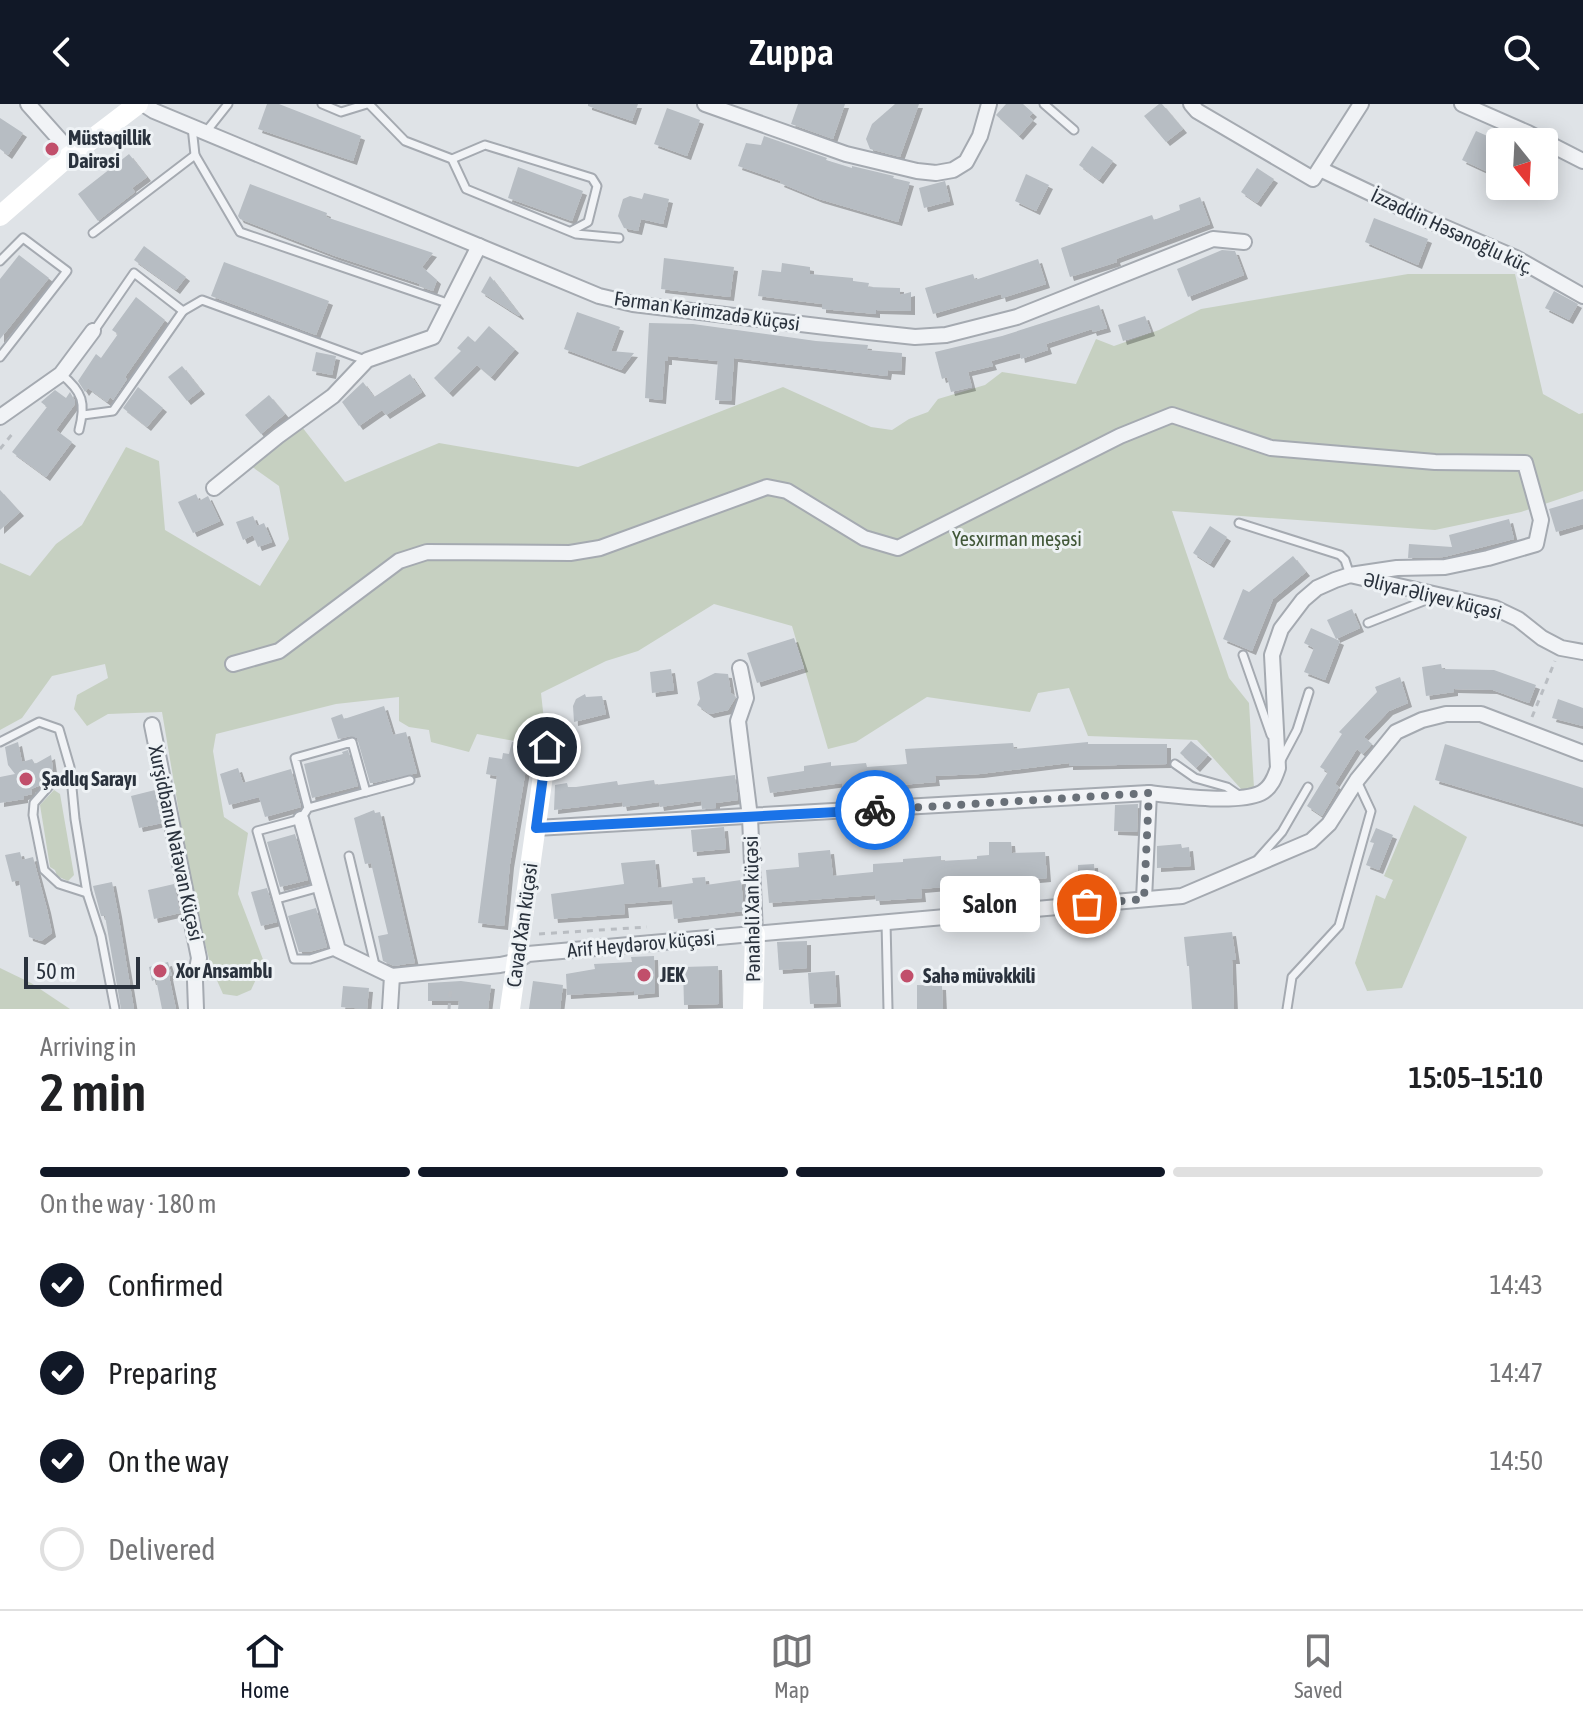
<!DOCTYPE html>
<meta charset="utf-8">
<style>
:root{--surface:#fff;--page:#f2f2f2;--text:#202124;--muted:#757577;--line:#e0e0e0;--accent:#111827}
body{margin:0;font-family:"Asap Condensed",sans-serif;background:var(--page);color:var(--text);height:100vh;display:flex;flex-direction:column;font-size:30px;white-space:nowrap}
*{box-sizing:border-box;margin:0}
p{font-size:26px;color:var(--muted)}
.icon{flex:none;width:44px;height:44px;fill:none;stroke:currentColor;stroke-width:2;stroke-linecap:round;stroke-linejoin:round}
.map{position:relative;height:905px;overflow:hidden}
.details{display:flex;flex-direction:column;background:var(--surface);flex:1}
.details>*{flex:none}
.needle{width:52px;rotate:162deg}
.fabs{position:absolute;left:1486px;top:24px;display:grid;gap:16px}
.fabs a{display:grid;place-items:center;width:72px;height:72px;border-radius:8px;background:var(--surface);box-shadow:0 4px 20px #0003;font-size:40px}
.scale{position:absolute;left:24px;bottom:20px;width:116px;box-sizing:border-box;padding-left:8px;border:4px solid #2a323d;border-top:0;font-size:22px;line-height:28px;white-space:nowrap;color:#2a323d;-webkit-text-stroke:6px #eef2f5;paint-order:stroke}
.pin{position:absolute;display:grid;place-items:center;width:68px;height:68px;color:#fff;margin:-34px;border:4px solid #fff;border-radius:50%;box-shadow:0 2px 8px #0007}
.courier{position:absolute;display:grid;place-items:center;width:80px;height:80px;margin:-40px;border:6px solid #1a73e8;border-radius:50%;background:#fff;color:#222;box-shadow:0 2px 10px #0007}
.bubble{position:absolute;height:56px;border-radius:8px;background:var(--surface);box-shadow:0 4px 20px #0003;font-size:26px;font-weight:600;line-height:56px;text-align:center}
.headline em{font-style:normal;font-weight:600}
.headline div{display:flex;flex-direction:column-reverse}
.headline{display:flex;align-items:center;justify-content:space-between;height:136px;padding:0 40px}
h1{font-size:52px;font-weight:600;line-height:60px}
.bar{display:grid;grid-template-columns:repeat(4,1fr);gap:12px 8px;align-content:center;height:96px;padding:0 40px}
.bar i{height:10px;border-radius:6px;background:var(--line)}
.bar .selected{background:var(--accent)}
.bar p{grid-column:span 4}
ol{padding:0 40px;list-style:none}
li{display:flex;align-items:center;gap:24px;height:88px}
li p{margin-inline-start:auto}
li .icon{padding:8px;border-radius:50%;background:var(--accent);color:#fff;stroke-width:4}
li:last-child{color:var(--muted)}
li i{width:44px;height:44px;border:4px solid var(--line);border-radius:50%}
header{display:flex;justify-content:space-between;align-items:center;height:104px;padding:0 40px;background:var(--accent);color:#fff;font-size:36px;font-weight:600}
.menu{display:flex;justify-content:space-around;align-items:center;height:112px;border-top:2px solid var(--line);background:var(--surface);font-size:22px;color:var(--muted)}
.menu a{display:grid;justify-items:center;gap:4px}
.menu .selected{color:var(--accent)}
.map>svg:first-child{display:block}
.green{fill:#c6d0c1}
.building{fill:#b7bdc3;filter:url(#shadow)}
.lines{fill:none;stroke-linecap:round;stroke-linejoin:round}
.lane-casing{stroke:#a5aab1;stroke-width:11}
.street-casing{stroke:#a5aab1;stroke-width:18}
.path{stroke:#b9bdc2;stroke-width:3;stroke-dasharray:6 6;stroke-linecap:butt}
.lane{stroke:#f1f3f6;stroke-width:7}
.street{stroke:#f1f3f6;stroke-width:14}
.secondary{stroke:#fff;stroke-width:20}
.done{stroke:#697078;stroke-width:8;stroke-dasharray:0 14.4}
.route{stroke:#1a73e8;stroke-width:10}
.poi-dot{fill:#c14f6b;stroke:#eef2f5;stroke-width:3}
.labels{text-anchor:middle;stroke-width:6;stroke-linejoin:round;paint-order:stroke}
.poi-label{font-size:20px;font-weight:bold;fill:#2a323d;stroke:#eef2f5;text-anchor:start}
.street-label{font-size:20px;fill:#2a323d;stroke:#eef2f5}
.park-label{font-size:20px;fill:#415738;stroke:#eef2f5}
</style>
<header><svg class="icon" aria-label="back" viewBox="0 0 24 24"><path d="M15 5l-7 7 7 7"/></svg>Zuppa<svg class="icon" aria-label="search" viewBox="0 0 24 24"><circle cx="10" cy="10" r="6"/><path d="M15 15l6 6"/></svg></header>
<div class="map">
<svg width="1583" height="905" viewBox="0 0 1583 905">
<defs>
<filter id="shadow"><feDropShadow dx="4" dy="4" stdDeviation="0" flood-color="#0004"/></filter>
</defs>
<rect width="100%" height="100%" fill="#dfe3e7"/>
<g class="green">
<path d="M1408,170H1515L1543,290L1579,310L1583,309V387L1521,408L1435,426L1172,407L1229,574L1249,599L1254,684L1242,686L1197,636L1088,632L1069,584L1038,589L1030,608L927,593L856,638L828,645L792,522L714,500L638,547L606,557L541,589L547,643L477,630L469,648L431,638L429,626L409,623L399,617V593L336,600L216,630L213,647L224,713L248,729L238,790L264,858L251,886L237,892L223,890L211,863L193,791L162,608L108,610L87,622L74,605L77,591L108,574L105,560L52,572L22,614L0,626V459L30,472L56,440L82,421L126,343L159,357L165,426L260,482L289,435L279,382L251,362L302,323L345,378L439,339L578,363L783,283L871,323L892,326L909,315L928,308L938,295L985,281L1002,268L1076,280L1096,235L1114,242L1159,226L1201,205Z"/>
<path d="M54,686L60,690L74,771L68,777L57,772L55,766L50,763L40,701Z"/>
<path d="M1414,701L1467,733L1402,884L1367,887L1355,859L1376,791L1385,795L1393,776L1384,772Z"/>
<path d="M0,864L31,879L70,905H0Z"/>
</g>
<g class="building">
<path d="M267,0H279L361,32L353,57L258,25Z"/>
<path d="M588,0H638L632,17L588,2Z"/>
<path d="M798,0H845L833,35L791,20Z"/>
<path d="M895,0H919L900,53L870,45L866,35L872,20Z"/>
<path d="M1006,0H1023L1033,9L1029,13L1033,16L1019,32L996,11Z"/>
<path d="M1159,0H1162L1183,25L1166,38L1144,12Z"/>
<path d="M667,4L700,16L687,52L654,40Z"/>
<path d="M0,14L23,29L8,51L0,45Z"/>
<path d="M1476,27L1501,38L1488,68L1462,56Z"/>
<path d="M764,32L827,54L826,56L852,64V62L894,72L893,74L910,78L898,118L819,95L780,79L781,77L738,62L746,39L761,41Z"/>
<path d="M1092,42L1113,57L1099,76L1079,61Z"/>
<path d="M129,50L147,73L132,84L135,88L98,117L78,90Z"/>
<path d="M518,63L583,87L572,117L508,94Z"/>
<path d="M1257,64L1274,75L1257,99L1241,88Z"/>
<path d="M1026,70L1049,81L1036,107L1015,97Z"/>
<path d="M945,77L950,97L924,104L919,84Z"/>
<path d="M250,80L327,109L326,113L433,149L422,163L437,176L433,187L419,182L420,180L335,152L240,115L238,112Z"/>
<path d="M644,89L669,95L663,120L641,115L638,127L624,124L618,112L623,95L630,92L642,95Z"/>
<path d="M1200,93L1210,120L1116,155L1117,158L1070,173L1061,144L1152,111L1154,116L1180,106L1179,101Z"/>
<path d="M1374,114L1428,135L1418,161L1365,138Z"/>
<path d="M144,142L186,173L176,186L134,156Z"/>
<path d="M1222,146L1235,147L1244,171L1188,193L1177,165Z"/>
<path d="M19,151L49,174L0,235V175Z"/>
<path d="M664,154L734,163L730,193L661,185Z"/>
<path d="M1038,155L1046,180L1002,194L1001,190L933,210L925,184L973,170L975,176Z"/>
<path d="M224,158L329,197L316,231L211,192Z"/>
<path d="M782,159L810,163V170L853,174V177L869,179L868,183L900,184V191L911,188V207L876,206V210L822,205V200L758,192L762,166L781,168Z"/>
<path d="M490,172L520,211L519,212L481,188Z"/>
<path d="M1554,187L1578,200L1569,216L1545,204Z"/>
<path d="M136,193L165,216L125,273L127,275L113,296L110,293L107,298L88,284L85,288L78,277L96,250L101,254L118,230L112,226Z"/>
<path d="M1099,201L1107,224L1093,228L1092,225L1046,240L1048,246L1021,255L1020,249L991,257L993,262L968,268L972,283L951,288L947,273L942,275L935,248L1002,232Z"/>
<path d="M577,208L620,223L611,247L634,249L621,266L564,245Z"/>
<path d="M1145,212L1151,228L1123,237L1118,221Z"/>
<path d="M649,219L693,220L816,237L868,241L867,246L902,249L901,267L888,266L887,272L734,254L731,297L715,296L718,257L668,252V257H665L662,296L645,294Z"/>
<path d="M489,222L515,245L491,273L477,261L449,289L434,274L461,247L457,244L468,232L475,238Z"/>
<path d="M316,248L336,252L332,271L312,267Z"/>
<path d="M182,262L201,286L187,297L168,273Z"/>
<path d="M410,270L422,288L386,311L382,306L359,322L342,298L363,278L374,293Z"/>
<path d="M138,283L163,304L147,323L123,304Z"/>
<path d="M55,286L66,294L70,288L75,297V300L56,326L72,338L46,373L12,348L47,303L41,298Z"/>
<path d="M269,291L285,310L261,330L245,311Z"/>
<path d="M0,386L20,408L0,426Z"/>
<path d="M196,390L199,397L208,392L220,417L193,429L178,398Z"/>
<path d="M1583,395V420L1556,428L1549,405Z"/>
<path d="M253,412L257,422L264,419L272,438L258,443L253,431L243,436L236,418Z"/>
<path d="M1509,415L1514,435L1444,453L1408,454L1409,440L1452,443L1449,431Z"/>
<path d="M1210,422L1227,433L1210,460L1193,449Z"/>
<path d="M1293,452L1306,468L1273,495L1252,547L1223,535L1243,485L1249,488Z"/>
<path d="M1352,505L1360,524L1336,535L1327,516Z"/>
<path d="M1311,524L1340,537L1325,576L1304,568L1314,544L1304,539Z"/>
<path d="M794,534L804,564L757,579L747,549Z"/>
<path d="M1441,560L1442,565L1494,566L1536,581L1529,599L1493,586L1454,585V588L1426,592L1422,563Z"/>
<path d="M671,565L674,586L652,589L650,568Z"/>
<path d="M715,569L728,570L731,589L736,593L728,606L710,610L697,601L700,595L697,578Z"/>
<path d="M1400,573L1408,599L1389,607L1364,633L1372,640L1363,650L1357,645L1335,680L1339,683L1322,712L1307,702L1328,668L1320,663L1342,630L1339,628L1377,588L1375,583Z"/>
<path d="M585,590L586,593L602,592L606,610L574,618L573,602L576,595Z"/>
<path d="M1558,595L1583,604V622L1552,614Z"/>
<path d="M384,602L393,631L406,628L417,669L373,679H370L357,634L351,632L338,635L331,614L342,610L344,615Z"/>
<path d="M1191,637L1208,651L1196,664L1180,649Z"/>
<path d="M18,638L22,658L32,655L35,660L51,651L53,665L39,671L41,681L31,685L32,690L24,692V695L0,699V673L15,670L8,661L5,643Z"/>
<path d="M512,638L530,641L510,760L504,822L478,819L497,672L486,670L489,653L502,655L503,649L509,650Z"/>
<path d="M1088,638V640H1167V660L1069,662V659L980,670L935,672L936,678L901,681L843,684L842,679L770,689L767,673L804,667V662L831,658V662L866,659L867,663L907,660L905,645L1013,639L1014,645Z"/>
<path d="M1445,640L1583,684V720L1435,676Z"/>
<path d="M348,646L358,682L312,694L304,660L343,650L342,648Z"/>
<path d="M238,664L243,679L291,665L301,703L265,713L259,693L229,701L220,670Z"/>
<path d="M735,671L738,696L716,699V704L702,705L701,697L660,703L659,698L623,703L622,698L554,706L555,681L567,679L568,683H576L617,677L618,681L654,676L655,681Z"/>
<path d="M155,686L162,719L139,724L131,692Z"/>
<path d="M1138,700L1137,728L1114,727L1115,701Z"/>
<path d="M374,706L375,709L380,708L415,859L406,860L394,862L383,857L378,832L388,830L371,759L365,760L354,714Z"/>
<path d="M724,723L726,745L693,748L691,726Z"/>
<path d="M1376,724L1393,731L1379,766L1366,761L1374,739L1370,738Z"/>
<path d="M295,730L308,776L280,783L267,738Z"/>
<path d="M989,738H1011L1012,749L1045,748L1047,774L921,785L922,794L876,797L875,791L769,799L766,766L799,763L798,749L830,746L833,772L873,768V760L903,758V755L941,752V757L977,755V752L989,751Z"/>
<path d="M1181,740L1182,744L1189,743L1191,762L1157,764V742Z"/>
<path d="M20,748L22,756L33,753L47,805L52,829L41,837L29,833L19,776L12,778L5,751Z"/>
<path d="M655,756L658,784L693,779L692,774L705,773L706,781L741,776L744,807L674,815L672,796L624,800L625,810L554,815L551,790L624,780L621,759Z"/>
<path d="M1094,760L1095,781L1078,782V761Z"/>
<path d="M112,778L118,809L134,905H121L105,812H101L93,782Z"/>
<path d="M174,780L180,809L154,815L148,786Z"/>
<path d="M267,784L277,818L261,822L251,788Z"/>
<path d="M316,804L327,843L309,848H299L288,812Z"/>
<path d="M1232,828L1236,856H1232L1234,905H1192L1189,862H1187L1184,833Z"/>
<path d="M807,837V864L779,866L777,838Z"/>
<path d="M654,852L655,889L634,891V887L567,891L566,870L595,865L594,860L632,858L631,853Z"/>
<path d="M168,858L172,872H169L176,905H162L156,875L152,877L149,863Z"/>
<path d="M718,862L719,900L684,901L683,863Z"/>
<path d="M835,867L837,899L810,900L808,869Z"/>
<path d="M461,877L491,881L488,905H458L459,897H428V879Z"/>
<path d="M533,877L563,881L560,905H529Z"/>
<path d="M917,881L942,882L943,905H917Z"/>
<path d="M343,882L369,884L367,905L341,903Z"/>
</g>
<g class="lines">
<defs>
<g id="lane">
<path d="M322,0L341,8L367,0"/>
<path d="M369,0L405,37L452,55L466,85L576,130L619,134"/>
<path d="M1044,0L1074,26"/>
<path d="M192,23L195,51L240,128L450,200"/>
<path d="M205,29L228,0"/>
<path d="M452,55L485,41L592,74L597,82L588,118L571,127"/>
<path d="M93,129L195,51"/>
<path d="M0,157L23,134L67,167L0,253"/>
<path d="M94,227L134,169L183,207L202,196L365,256"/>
<path d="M61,270C83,288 86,299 79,326"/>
<path d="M83,311L113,307L183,207"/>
<path d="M1239,419L1340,451L1345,456L1350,471"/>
<path d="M1368,519L1434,493"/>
<path d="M1243,551L1271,631"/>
<path d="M0,638L39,618L59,625L70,663L75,715L87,789L101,832L115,905"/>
<path d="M1280,658L1297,626L1309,588"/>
<path d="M1175,660L1195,674L1227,683L1240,692"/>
<path d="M49,682L34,699L33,711L44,766L59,780L87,789"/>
<path d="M366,688L410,676"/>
<path d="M308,704L366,688L352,638L295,654L308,704L301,715L257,727L294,855H310L338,846"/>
<path d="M349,752L375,861"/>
<path d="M1258,755L1282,728L1308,683"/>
<path d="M277,795L320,783"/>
<path d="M886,818L888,905"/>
<path d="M1287,905L1292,873L1339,822L1371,707L1357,677"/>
</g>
<g id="street">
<path d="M28,0L61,37L62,58"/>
<path d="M143,0L154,7L599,192L633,200L868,228L915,233L946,231L1017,213L1213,135L1244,138"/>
<path d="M705,0L846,50L917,67L936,69L953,66L966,58L980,32L989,0"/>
<path d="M1191,0L1197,7L1313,75L1361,0"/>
<path d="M1462,0L1528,29L1583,57"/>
<path d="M1320,65L1423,114L1516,154L1583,192"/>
<path d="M0,313L61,270L93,227"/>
<path d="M214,384L278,332L333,292L367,256L433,233L479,142"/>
<path d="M233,560L279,547L399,457L427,448L570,449L600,444L767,383L787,387L864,434L898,444L1120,332L1172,311L1271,344L1435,358L1525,359L1541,416L1536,440L1488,454L1445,463L1397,464L1350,471"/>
<path d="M740,564L746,594L738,617L750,713L755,830"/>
<path d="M152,621L199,854L195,877L196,905"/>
<path d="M301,715L338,846L392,872L390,905"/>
<path d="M536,724L1149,689C1176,692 1238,700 1261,689C1271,684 1275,673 1278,664L1272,551L1281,525L1303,496L1317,484L1335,476L1350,471L1495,504L1518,515L1542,534L1561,544L1583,548"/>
<path d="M1144,795L1149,689"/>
<path d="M392,872L500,861L515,858L528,850L1182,792L1311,737L1329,720L1357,676L1396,628L1422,616L1446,610H1481L1583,649"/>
</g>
</defs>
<use href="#lane" class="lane-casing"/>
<use href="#street" class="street-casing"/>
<g class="path">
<path d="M0,345L13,329"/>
<path d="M1532,613L1555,557"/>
<path d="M539,830L647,823"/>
<path d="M449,905L451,881"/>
</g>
<use href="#lane" class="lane"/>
<use href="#street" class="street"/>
<g class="secondary">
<path d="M0,112L62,58L138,0"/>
<path d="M510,905L547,643"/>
<path d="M753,905L755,830"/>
</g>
</g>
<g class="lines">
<path class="done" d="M875,706L1149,689L1144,795L1087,800"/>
<path class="route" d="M547,643L536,724L875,706"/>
</g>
<g class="poi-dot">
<circle cx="52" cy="45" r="8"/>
<circle cx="26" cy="675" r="8"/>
<circle cx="160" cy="867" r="8"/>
<circle cx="644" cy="871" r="8"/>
<circle cx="907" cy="872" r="8"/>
</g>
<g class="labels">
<g class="poi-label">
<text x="68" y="41">Müstəqillik<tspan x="68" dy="23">Dairəsi</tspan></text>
<text x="42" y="682">Şadlıq Sarayı</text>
<text x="176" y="874">Xor Ansamblı</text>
<text x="660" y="878">JEK</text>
<text x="923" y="879">Sahə müvəkkili</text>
</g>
<g class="street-label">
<text transform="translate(1452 127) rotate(25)" y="7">İzzəddin Həsənoğlu küç.</text>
<text transform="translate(707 207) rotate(8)" y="7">Fərman Kərimzadə Küçəsi</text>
<text transform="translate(1433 492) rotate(14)" y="7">Əliyar Əliyev küçəsi</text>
<text transform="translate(176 739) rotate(78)" y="7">Xurşidbanu Natəvan Küçəsi</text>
<text transform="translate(752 805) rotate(-91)" y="7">Pənahəli Xan küçəsi</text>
<text transform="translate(522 821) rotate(-82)" y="7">Cavad Xan küçəsi</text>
<text transform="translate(641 840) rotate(-5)" y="7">Arif Heydərov küçəsi</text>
</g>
<g class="park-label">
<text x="1017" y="442">Yesxırman meşəsi</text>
</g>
</g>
</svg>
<div class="fabs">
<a><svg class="needle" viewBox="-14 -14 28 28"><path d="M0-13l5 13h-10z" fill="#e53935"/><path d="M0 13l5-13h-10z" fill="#757577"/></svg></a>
</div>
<div class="scale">50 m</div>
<div class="pin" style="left:1087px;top:800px;background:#ea580c"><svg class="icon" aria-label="bag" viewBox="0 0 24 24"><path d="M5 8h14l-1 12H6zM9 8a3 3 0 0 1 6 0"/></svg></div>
<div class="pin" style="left:547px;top:643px;background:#1f2937"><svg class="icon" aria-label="home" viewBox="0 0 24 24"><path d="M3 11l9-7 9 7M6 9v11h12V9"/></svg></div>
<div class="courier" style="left:875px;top:706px"><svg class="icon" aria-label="bike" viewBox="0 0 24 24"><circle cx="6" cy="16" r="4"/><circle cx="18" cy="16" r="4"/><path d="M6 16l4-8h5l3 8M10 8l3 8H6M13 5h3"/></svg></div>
<div class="bubble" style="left:940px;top:772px;width:100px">Salon</div>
</div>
<section class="details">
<div class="headline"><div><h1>2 min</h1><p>Arriving in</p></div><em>15:05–15:10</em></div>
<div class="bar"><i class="selected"></i><i class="selected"></i><i class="selected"></i><i></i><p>On the way · 180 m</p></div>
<ol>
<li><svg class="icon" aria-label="check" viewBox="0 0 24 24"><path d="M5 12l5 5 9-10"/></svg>Confirmed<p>14:43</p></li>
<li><svg class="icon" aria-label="check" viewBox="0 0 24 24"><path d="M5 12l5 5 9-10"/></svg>Preparing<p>14:47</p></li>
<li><svg class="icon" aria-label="check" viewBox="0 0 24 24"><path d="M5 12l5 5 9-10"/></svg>On the way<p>14:50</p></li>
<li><i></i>Delivered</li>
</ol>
</section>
<nav class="menu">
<a class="selected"><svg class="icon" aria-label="home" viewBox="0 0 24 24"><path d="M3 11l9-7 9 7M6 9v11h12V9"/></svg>Home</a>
<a><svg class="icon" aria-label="map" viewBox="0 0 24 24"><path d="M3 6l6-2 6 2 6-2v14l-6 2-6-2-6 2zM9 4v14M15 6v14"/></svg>Map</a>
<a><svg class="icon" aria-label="saved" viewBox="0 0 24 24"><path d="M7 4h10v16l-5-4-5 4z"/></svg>Saved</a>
</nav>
